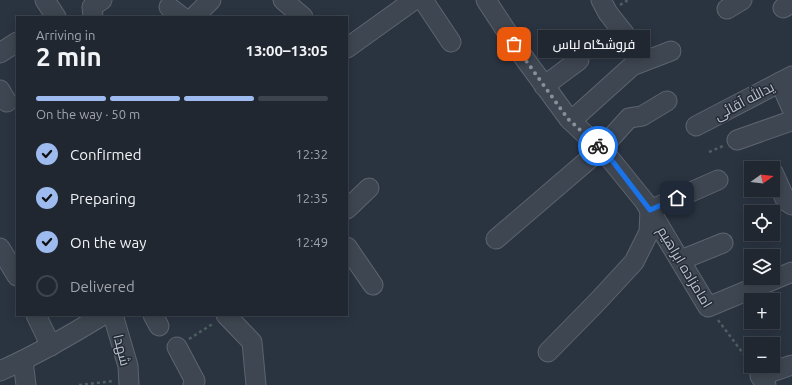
<!DOCTYPE html>
<meta charset="utf-8">
<style>
:root{--surface:#202731;--page:#282f39;--text:#f1f3f6;--muted:#a2a5ab;--line:#3d444d;--accent:#9dbbee}
body{margin:0;font-family:Ubuntu,Cairo,sans-serif;background:var(--page);color:var(--text);height:100vh;display:flex;flex-direction:column;font-size:15px;white-space:nowrap}
*{box-sizing:border-box;margin:0}
p{font-size:13px;color:var(--muted)}
.icon{flex:none;width:22px;height:22px;fill:none;stroke:currentColor;stroke-width:2;stroke-linecap:round;stroke-linejoin:round}
.map{position:relative;flex:1;overflow:hidden}
.drawer{position:absolute;left:16px;top:16px;width:332px;height:300px;display:flex;flex-direction:column;background:var(--surface);border-radius:0px;box-shadow:0 2px 10px #0003,0 0 0 1px var(--line)}
.drawer>*{flex:none}
.needle{width:26px;rotate:76deg}
.buttons{position:absolute;left:744px;top:161px;display:grid;gap:8px}
.buttons a{display:grid;place-items:center;width:36px;height:36px;border-radius:0px;background:var(--surface);box-shadow:0 2px 10px #0003,0 0 0 1px var(--line);font-size:20px}
.pin{position:absolute;display:grid;place-items:center;width:34px;height:34px;color:#fff;margin:-17px;border-radius:8px;box-shadow:0 2px 6px #0006}
.courier{position:absolute;display:grid;place-items:center;width:40px;height:40px;margin:-20px;border:3px solid #1a73e8;border-radius:50%;background:#fff;color:#222;box-shadow:0 1px 5px #0007}
.bubble{position:absolute;height:28px;border-radius:0px;background:var(--surface);box-shadow:0 2px 10px #0003,0 0 0 1px var(--line);font-size:13px;font-weight:600;line-height:28px;text-align:center}
.summary em{font-style:normal;font-weight:600}
.summary div{display:flex;flex-direction:column-reverse}
.summary{display:flex;align-items:center;justify-content:space-between;height:68px;padding:0 20px}
h1{font-size:26px;font-weight:600;line-height:30px}
.bar{display:grid;grid-template-columns:repeat(4,1fr);gap:6px 4px;align-content:center;height:48px;padding:0 20px}
.bar i{height:5px;border-radius:3px;background:var(--line)}
.bar .selected{background:var(--accent)}
.bar p{grid-column:span 4}
ol{padding:0 20px;list-style:none}
li{display:flex;align-items:center;gap:12px;height:44px}
li p{margin-inline-start:auto}
li .icon{padding:4px;border-radius:50%;background:var(--accent);color:#111;stroke-width:4}
li:last-child{color:var(--muted)}
li i{width:22px;height:22px;border:2px solid var(--line);border-radius:50%}
.map>svg:first-child{display:block}
.lines{fill:none;stroke-linecap:round;stroke-linejoin:round}
.minor-casing{stroke:#5d646e;stroke-width:21}
.path{stroke:#4d5e61;stroke-width:2.5;stroke-dasharray:3 3;stroke-linecap:butt}
.minor{stroke:#3e4651;stroke-width:19}
.done{stroke:#89909b;stroke-width:4;stroke-dasharray:0 7.2}
.route{stroke:#1a73e8;stroke-width:5}
.labels{text-anchor:middle;stroke-width:3;stroke-linejoin:round;paint-order:stroke}
.street-label{font-size:14px;fill:#bcc1cb;stroke:#232b37}
</style>
<div class="map">
<svg width="792" height="385" viewBox="0 0 792 385">
<rect width="100%" height="100%" fill="#2a3441"/>
<g class="lines">
<defs>
<g id="minor">
<path d="M45,0L56,17"/>
<path d="M283,0L303,17"/>
<path d="M423,0L451,42"/>
<path d="M486,0L522,55L569,119L607,155L645,202L708,307L792,272"/>
<path d="M601,0L608,13L645,60"/>
<path d="M169,7L182,17"/>
<path d="M783,8L792,3"/>
<path d="M727,9L742,0"/>
<path d="M93,17L92,7L102,0"/>
<path d="M194,17L211,0"/>
<path d="M347,48L414,0"/>
<path d="M0,53L17,42"/>
<path d="M780,82L792,109"/>
<path d="M544,86L579,60"/>
<path d="M0,90L7,102"/>
<path d="M571,121L632,66L671,51"/>
<path d="M696,126L792,76"/>
<path d="M737,140L791,121L792,119"/>
<path d="M773,172L786,201L792,205"/>
<path d="M347,209L369,188"/>
<path d="M496,239L601,149L629,118L642,116L667,101"/>
<path d="M347,247L373,285"/>
<path d="M0,248L17,276"/>
<path d="M681,260L723,243"/>
<path d="M36,315L51,346"/>
<path d="M113,315L128,366L129,385"/>
<path d="M153,315L159,326"/>
<path d="M226,315L252,342L256,385"/>
<path d="M177,347L195,381L193,385"/>
<path d="M548,352L598,301L634,262L649,232L650,210L718,180"/>
<path d="M23,361L26,385"/>
<path d="M0,371C36,355 69,336 103,315"/>
<path d="M766,385L760,376L792,365"/>
</g>
</defs>
<use href="#minor" class="minor-casing"/>
<g class="path">
<path d="M620,5L628,0"/>
<path d="M709,152L723,146"/>
<path d="M718,320L751,364"/>
<path d="M189,339L214,323"/>
<path d="M79,385L114,381"/>
</g>
<use href="#minor" class="minor"/>
</g>
<g class="lines">
<path class="done" d="M514,44L568,119L598,146"/>
<path class="route" d="M598,146L607,154L650,210L677,198"/>
</g>
<g class="labels">
<g class="street-label">
<text transform="translate(744 101) rotate(-28)" y="5">یدالله آقائی</text>
<text transform="translate(685 267) rotate(59)" y="5">امامزاده ابراهیم</text>
<text transform="translate(122 350) rotate(76)" y="5">شهدا</text>
</g>
</g>
</svg>
<div class="buttons">
<a><svg class="needle" viewBox="-14 -14 28 28"><path d="M0-13l5 13h-10z" fill="#e53935"/><path d="M0 13l5-13h-10z" fill="#a2a5ab"/></svg></a>
<a><svg class="icon" aria-label="locate" viewBox="0 0 24 24"><circle cx="12" cy="12" r="6"/><path d="M12 2v4M12 18v4M2 12h4M18 12h4"/></svg></a>
<a><svg class="icon" aria-label="layers" viewBox="0 0 24 24"><path d="M12 4l9 5-9 5-9-5zM3 14l9 5 9-5"/></svg></a>
<a>+</a>
<a>−</a>
</div>
<div class="pin" style="left:514px;top:44px;background:#ea580c"><svg class="icon" aria-label="bag" viewBox="0 0 24 24"><path d="M5 8h14l-1 12H6zM9 8a3 3 0 0 1 6 0"/></svg></div>
<div class="pin" style="left:677px;top:198px;background:#1f2937"><svg class="icon" aria-label="home" viewBox="0 0 24 24"><path d="M3 11l9-7 9 7M6 9v11h12V9"/></svg></div>
<div class="courier" style="left:598px;top:146px"><svg class="icon" aria-label="bike" viewBox="0 0 24 24"><circle cx="6" cy="16" r="4"/><circle cx="18" cy="16" r="4"/><path d="M6 16l4-8h5l3 8M10 8l3 8H6M13 5h3"/></svg></div>
<div class="bubble" style="left:538px;top:30px;width:112px">فروشگاه لباس</div>
<section class="drawer">
<div class="summary"><div><h1>2 min</h1><p>Arriving in</p></div><em>13:00–13:05</em></div>
<div class="bar"><i class="selected"></i><i class="selected"></i><i class="selected"></i><i></i><p>On the way · 50 m</p></div>
<ol>
<li><svg class="icon" aria-label="check" viewBox="0 0 24 24"><path d="M5 12l5 5 9-10"/></svg>Confirmed<p>12:32</p></li>
<li><svg class="icon" aria-label="check" viewBox="0 0 24 24"><path d="M5 12l5 5 9-10"/></svg>Preparing<p>12:35</p></li>
<li><svg class="icon" aria-label="check" viewBox="0 0 24 24"><path d="M5 12l5 5 9-10"/></svg>On the way<p>12:49</p></li>
<li><i></i>Delivered</li>
</ol>
</section>
</div>
